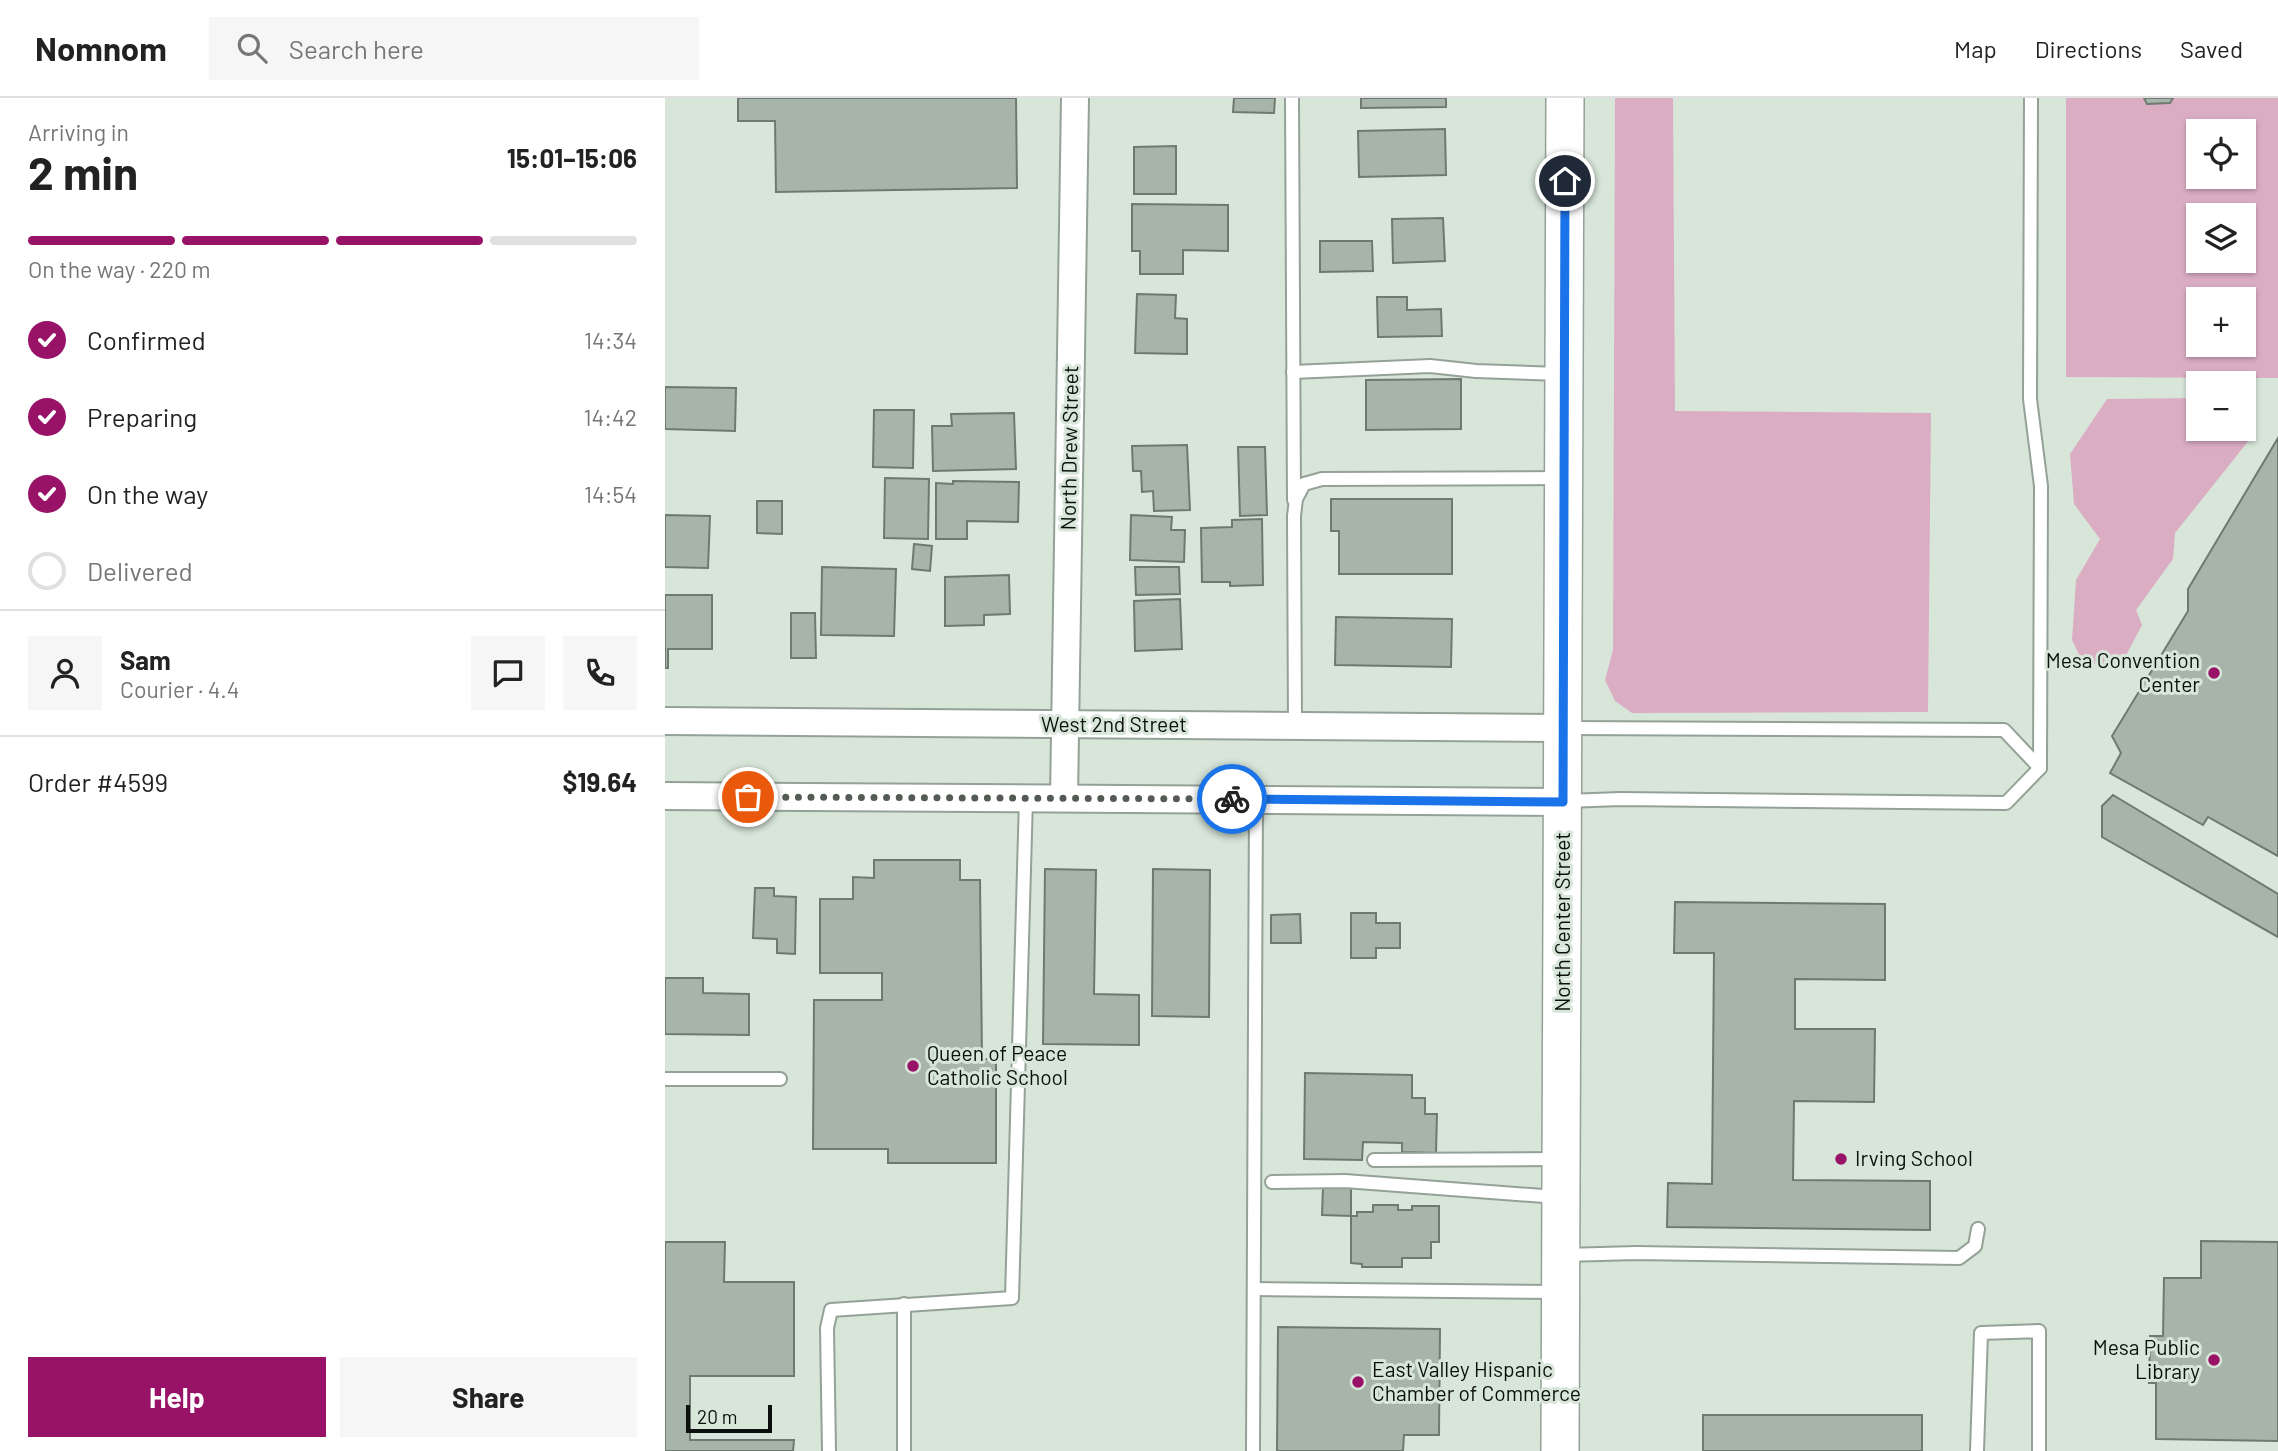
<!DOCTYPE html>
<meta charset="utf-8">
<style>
:root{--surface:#fff;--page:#f6f6f6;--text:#222;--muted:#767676;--line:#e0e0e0;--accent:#981367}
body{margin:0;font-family:Barlow,sans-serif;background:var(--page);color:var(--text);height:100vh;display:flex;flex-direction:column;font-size:26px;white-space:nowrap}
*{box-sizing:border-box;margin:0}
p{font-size:23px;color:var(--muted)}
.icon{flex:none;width:38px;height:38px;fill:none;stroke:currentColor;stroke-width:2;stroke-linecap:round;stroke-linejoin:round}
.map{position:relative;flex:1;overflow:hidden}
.drawer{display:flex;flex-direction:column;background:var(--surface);width:665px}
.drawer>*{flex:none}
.fabs{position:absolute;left:1521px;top:21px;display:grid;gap:14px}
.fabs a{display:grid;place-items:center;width:70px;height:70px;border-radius:0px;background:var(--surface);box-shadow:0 2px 5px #0004;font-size:35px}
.scale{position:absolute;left:21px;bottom:18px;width:86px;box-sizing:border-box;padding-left:7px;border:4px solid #0b100c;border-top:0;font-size:19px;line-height:24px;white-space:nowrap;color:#0b100c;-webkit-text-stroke:5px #d8e6da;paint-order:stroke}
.pin{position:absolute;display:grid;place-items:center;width:60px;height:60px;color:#fff;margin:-30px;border:4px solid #fff;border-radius:50%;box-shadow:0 2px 7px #0007}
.courier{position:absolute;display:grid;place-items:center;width:70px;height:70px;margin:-35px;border:5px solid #1a73e8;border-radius:50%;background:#fff;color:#222;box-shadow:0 2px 9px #0007}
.overview em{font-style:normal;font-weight:700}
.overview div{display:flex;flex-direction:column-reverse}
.overview{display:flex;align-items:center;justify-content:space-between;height:119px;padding:0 28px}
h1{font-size:46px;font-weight:700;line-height:52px}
.bar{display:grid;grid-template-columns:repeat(4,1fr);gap:10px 7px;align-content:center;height:84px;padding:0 28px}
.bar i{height:9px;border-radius:5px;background:var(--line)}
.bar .active{background:var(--accent)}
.bar p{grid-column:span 4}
.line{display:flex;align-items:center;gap:18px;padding:0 28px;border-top:2px solid var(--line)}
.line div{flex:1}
.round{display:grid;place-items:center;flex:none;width:74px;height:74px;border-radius:0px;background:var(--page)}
ol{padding:0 28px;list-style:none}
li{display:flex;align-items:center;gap:21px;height:77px}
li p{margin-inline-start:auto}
li .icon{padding:7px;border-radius:50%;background:var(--accent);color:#fff;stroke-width:4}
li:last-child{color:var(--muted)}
li i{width:38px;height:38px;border:4px solid var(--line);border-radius:50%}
.cta{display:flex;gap:14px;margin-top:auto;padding:14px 28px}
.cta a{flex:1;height:80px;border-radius:0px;background:var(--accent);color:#fff;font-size:28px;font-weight:700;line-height:80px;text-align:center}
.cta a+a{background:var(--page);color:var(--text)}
header{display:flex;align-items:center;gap:42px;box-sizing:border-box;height:98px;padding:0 35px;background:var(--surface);border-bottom:2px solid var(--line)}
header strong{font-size:33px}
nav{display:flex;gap:38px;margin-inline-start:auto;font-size:24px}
.search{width:490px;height:63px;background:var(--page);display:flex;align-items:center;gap:18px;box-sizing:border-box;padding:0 24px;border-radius:0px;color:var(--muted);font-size:26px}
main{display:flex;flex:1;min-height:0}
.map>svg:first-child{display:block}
.green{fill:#dbadc3;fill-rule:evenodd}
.building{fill:#a7b4a9;stroke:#6e7a6f;stroke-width:2}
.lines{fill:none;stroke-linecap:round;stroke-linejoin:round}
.lane-casing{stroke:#94a196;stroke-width:16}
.street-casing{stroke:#94a196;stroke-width:30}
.secondary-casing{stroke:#94a196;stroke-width:40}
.lane{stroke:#fff;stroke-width:12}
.street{stroke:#fff;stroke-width:26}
.secondary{stroke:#fff;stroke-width:37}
.done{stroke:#535b54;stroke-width:7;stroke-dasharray:0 12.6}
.route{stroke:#1a73e8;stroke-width:9}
.poi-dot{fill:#981367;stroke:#d8e6da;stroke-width:2.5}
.labels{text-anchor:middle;stroke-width:6;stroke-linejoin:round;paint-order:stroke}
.street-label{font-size:21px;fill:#0b100c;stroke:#d8e6da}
.poi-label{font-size:21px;fill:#0b100c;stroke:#d8e6da;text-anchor:start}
</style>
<header>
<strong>Nomnom</strong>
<div class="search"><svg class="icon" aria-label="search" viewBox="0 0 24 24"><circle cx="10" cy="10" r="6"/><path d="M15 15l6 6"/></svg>Search here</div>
<nav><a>Map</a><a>Directions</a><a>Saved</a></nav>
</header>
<main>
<section class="drawer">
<div class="overview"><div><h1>2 min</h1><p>Arriving in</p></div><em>15:01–15:06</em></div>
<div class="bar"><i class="active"></i><i class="active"></i><i class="active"></i><i></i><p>On the way · 220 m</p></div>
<ol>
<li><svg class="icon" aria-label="check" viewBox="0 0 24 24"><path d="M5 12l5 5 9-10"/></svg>Confirmed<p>14:34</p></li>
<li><svg class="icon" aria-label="check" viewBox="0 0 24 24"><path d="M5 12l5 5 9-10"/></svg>Preparing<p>14:42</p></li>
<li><svg class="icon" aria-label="check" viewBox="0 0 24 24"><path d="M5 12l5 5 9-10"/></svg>On the way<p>14:54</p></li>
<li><i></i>Delivered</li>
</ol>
<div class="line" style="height:126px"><a class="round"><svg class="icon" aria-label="person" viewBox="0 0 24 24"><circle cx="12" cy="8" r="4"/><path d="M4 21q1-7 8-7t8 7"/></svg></a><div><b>Sam</b><p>Courier · 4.4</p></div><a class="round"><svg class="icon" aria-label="chat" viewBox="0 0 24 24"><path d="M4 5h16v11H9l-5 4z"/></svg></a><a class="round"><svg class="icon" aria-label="phone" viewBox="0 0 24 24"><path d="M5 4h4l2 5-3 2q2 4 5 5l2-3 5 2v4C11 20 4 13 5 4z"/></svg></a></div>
<div class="line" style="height:91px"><div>Order #4599</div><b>$19.64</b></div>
<div class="cta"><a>Help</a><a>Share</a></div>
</section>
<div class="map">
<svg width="1613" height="1353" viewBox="0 0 1613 1353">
<rect width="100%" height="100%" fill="#d8e6da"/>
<g class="green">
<path d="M950,0H1008L1010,313L1266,315L1263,614L967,615L950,603L940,582L948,552Z"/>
<path d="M1401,0H1613V280L1401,279ZM1533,33H1578V79H1533ZM1533,117H1578V163H1533ZM1533,201H1578V247H1533Z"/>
<path d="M1533,300V331H1578L1579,315L1589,336L1510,435L1508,461L1471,512L1477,527L1456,567L1418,565L1407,542L1411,482L1435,441L1409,406L1405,356L1442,301Z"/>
</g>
<g class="building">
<path d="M73,0H351L352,90L111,94L110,23H73Z"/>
<path d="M569,0H610L609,15L568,14Z"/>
<path d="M696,0H781V9L696,10Z"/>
<path d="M1479,0H1508L1505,5L1482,6Z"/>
<path d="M780,31L781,77L694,79L693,33Z"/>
<path d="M511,48V96H469V49Z"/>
<path d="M467,106L563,107V153L518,152V176H475V153H467Z"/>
<path d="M778,120L780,163L728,165L727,121Z"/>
<path d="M655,143H707L708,173L655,174Z"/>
<path d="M472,196L511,197L510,220L522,221V256L470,255Z"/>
<path d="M712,199H742V212L776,211L777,238L713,239Z"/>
<path d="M796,281V331L701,332V282Z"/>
<path d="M0,289L71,290L70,333L0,331Z"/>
<path d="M209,312H249L248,370L208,369Z"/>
<path d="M349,315L351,371L268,373L267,328H287L286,316Z"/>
<path d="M1613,340V758L1543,719L1538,727L1445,675L1456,655L1447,638L1523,513V491Z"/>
<path d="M522,347L525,412L489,413L488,393L477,394L476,373H468L467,348Z"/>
<path d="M573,349H600L602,417L575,418Z"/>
<path d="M220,380L264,381L263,441L219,440Z"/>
<path d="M288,383L354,384L353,424L302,423V441H271V385L288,386Z"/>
<path d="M666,401H787V476H674V433H666Z"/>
<path d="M92,403H117V436L92,435Z"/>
<path d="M0,417L45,418L43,470L0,469Z"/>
<path d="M466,417L507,419L506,432H520L519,464L465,462Z"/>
<path d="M597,421L598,487L565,488V484H537L536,430L567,429V422Z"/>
<path d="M249,446L267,448L265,473L247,471Z"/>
<path d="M157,469L231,471L229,538L156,537Z"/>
<path d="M470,469H514L515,496L471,497Z"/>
<path d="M344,477L345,516L319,517V527L280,528V479Z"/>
<path d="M0,497H47V551H3V570H0Z"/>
<path d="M515,501L517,551L470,553L469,503Z"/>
<path d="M126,515H150L151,560H126Z"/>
<path d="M671,519L787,521L786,569L670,567Z"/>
<path d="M1448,697L1613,796V839L1437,739V708Z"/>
<path d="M209,762H295V782H315L317,961H331V1065H223V1051H148L149,902H217V875H155V801H188V779L209,780Z"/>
<path d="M380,771L431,772L429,896L474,897V947L378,946Z"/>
<path d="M488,771L545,772L544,919L487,918Z"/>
<path d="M90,790H109V798L131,799L130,856L112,855V841L88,840Z"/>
<path d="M1010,804L1220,806V882L1130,881V931H1210L1209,1004L1129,1003L1128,1082L1265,1083V1132L1002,1129L1003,1085L1047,1086L1049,855H1009Z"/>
<path d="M686,815H711V825H735V850H711V860H686Z"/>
<path d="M635,816L636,845H606V817Z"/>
<path d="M0,880H38V895L84,896V937L0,936Z"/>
<path d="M640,975L747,977V1000H760V1016H772L771,1055L737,1054V1045L698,1044L697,1062L639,1061Z"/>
<path d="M658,1089L686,1090V1118L657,1117Z"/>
<path d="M708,1107H733V1112H747V1108H774V1144H766V1160H737V1169H697V1166L686,1165V1118H692V1114H708Z"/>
<path d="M1536,1143L1613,1144V1343L1491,1341V1285H1484L1485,1238H1498L1499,1180H1536Z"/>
<path d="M0,1144H60L59,1184H129V1278H25V1342H129L128,1353H0Z"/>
<path d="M613,1229L775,1231L774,1337H739L738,1353H612Z"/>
<rect x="1038" y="1317" width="219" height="36"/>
</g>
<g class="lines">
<defs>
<g id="lane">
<path d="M627,0L629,402"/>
<path d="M628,274L765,268L811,273L895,276"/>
<path d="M630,628L629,418L631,401L639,386L657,381L895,380"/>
<path d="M901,630L1339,632L1375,670"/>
<path d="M902,703L955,701L1341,705L1375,670L1376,388L1365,301L1366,0"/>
<path d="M0,981H115"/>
<path d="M709,1062L892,1061"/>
<path d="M607,1084L680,1083L892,1099"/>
<path d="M900,1157L971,1155L1294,1160L1310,1148L1313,1131"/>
<path d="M590,1191L894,1194"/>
<path d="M239,1206V1353"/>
<path d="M164,1353L162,1230L166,1212L347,1200L361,700"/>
<path d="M588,1353L591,701"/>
<path d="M1312,1353L1316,1235L1374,1233V1353"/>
</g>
<g id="street">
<path d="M0,623L898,630"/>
<path d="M0,698L898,704"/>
<path d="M399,700L410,0"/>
</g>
<path id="secondary" d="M895,1353L900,0"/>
</defs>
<use href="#lane" class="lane-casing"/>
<use href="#street" class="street-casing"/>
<use href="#secondary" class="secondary-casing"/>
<use href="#lane" class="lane"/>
<use href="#street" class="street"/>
<use href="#secondary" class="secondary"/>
</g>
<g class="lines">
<path class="done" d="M83,699L567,701"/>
<path class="route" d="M567,701L898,704L900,83"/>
</g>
<g class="poi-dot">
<circle cx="1549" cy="575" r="7"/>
<circle cx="248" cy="968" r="7"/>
<circle cx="1176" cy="1061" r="7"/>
<circle cx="1549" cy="1262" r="7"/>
<circle cx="693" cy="1284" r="7"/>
</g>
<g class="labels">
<g class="street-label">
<text transform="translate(405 350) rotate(-89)" y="7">North Drew Street</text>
<text x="449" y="634">West 2nd Street</text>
<text transform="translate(898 824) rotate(-90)" y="7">North Center Street</text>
</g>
<g class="poi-label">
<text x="1535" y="570" text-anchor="end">Mesa Convention<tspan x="1535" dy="24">Center</tspan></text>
<text x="262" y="963">Queen of Peace<tspan x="262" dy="24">Catholic School</tspan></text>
<text x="1190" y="1068">Irving School</text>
<text x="1535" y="1257" text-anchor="end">Mesa Public<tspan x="1535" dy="24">Library</tspan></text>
<text x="707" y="1279">East Valley Hispanic<tspan x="707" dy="24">Chamber of Commerce</tspan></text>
</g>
</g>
</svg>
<div class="fabs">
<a><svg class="icon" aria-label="locate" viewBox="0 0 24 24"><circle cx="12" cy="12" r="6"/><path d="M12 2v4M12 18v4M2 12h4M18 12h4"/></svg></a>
<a><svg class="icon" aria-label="layers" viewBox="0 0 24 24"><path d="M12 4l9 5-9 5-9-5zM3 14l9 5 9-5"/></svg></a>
<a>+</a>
<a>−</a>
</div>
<div class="scale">20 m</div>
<div class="pin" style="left:83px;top:699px;background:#ea580c"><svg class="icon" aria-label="bag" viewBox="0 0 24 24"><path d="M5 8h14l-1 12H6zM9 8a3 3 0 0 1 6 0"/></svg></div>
<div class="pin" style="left:900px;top:83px;background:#1f2937"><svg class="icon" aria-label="home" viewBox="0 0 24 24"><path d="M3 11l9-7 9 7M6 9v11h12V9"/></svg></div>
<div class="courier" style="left:567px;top:701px"><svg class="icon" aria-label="bike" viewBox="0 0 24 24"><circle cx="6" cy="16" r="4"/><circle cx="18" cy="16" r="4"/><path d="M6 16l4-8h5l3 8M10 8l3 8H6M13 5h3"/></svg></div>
</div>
</main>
